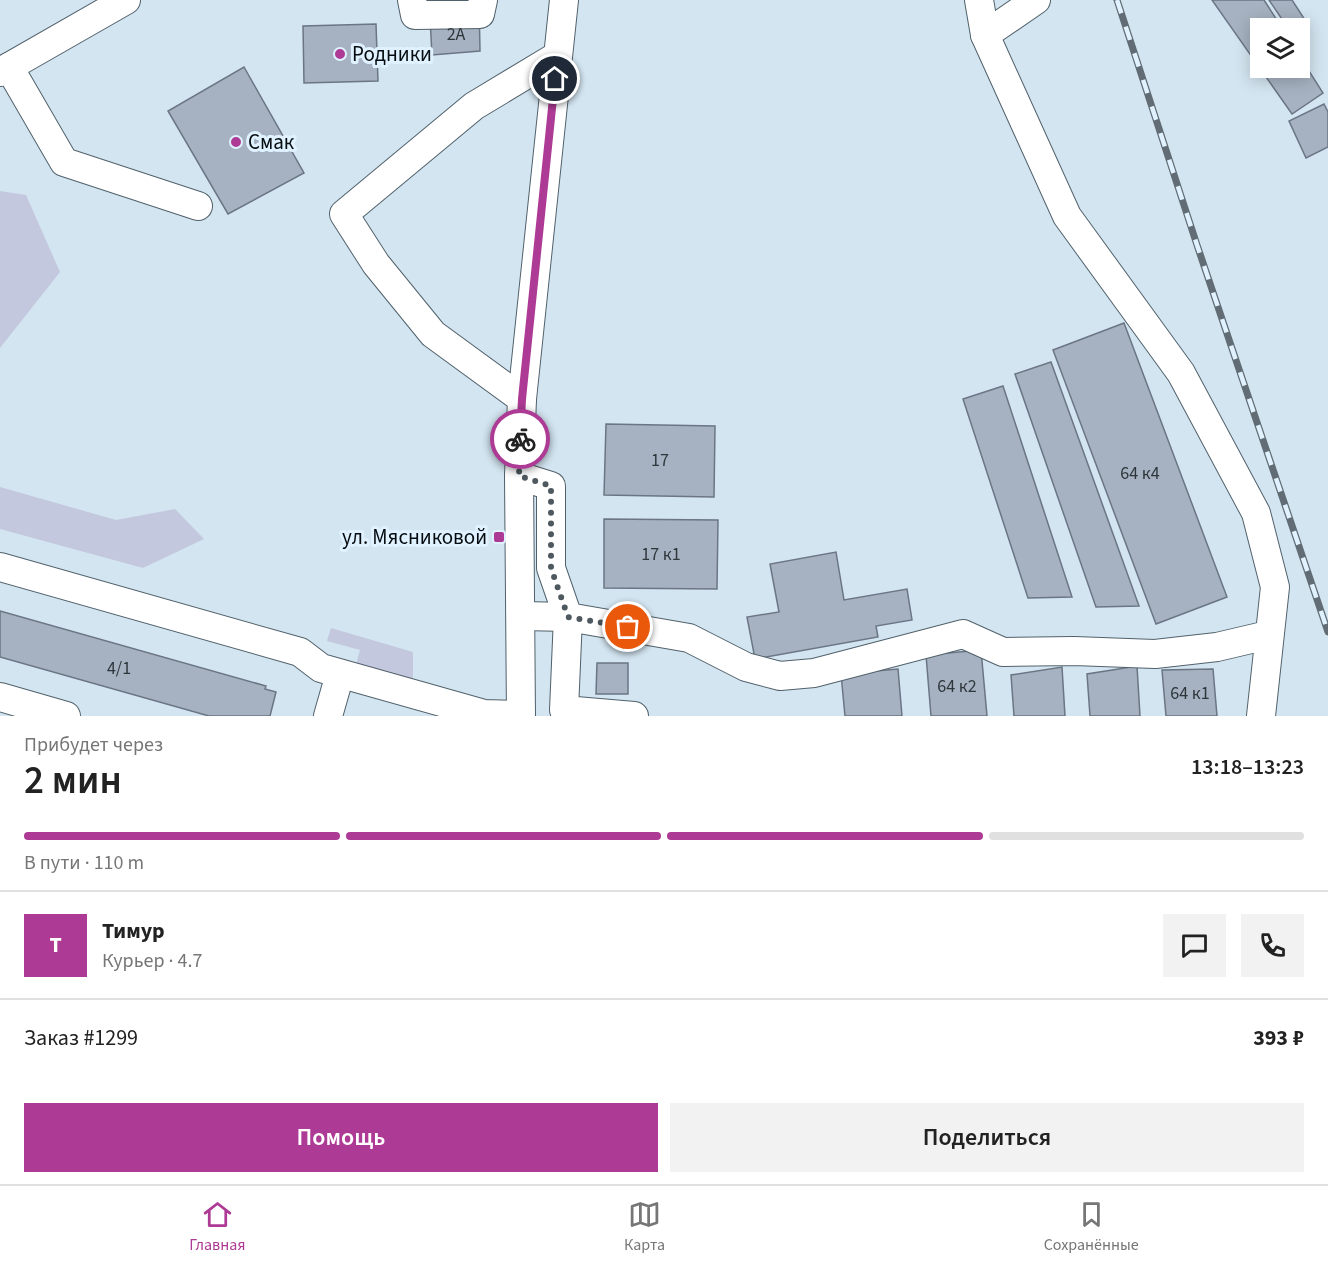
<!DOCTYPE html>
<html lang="ru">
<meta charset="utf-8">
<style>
:root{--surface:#fff;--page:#f2f2f2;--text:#222;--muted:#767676;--line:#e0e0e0;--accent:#ad3a94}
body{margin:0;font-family:"Source Sans 3",sans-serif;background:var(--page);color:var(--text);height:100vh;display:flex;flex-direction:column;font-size:22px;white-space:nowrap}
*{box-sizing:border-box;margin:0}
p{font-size:20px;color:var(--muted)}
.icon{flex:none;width:33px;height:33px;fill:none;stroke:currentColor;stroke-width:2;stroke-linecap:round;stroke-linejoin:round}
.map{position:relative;height:716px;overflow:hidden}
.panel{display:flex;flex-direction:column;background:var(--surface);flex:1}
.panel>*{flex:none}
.buttons{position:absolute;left:1250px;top:18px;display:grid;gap:12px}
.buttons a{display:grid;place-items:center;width:60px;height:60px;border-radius:0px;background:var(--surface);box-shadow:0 3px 15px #0003;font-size:30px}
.pin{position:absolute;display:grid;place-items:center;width:51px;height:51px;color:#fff;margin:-26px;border:3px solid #fff;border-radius:50%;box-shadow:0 2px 6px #0007}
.courier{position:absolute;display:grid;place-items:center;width:60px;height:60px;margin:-30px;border:4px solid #ad3a94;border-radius:50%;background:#fff;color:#222;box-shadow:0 2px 8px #0007}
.headline em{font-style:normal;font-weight:600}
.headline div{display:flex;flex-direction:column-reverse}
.headline{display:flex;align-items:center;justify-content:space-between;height:102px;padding:0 24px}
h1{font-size:39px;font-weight:600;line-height:45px}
.bar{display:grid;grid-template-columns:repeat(4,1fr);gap:9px 6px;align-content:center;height:72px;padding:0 24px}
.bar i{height:8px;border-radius:4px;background:var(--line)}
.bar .current{background:var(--accent)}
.bar p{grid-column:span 4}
.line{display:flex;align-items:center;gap:15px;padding:0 24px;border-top:2px solid var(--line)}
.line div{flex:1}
.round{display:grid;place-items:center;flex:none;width:63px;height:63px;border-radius:0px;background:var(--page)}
.cta{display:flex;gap:12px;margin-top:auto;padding:12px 24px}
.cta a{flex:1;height:69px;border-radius:0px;background:var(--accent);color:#fff;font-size:24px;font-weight:600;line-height:69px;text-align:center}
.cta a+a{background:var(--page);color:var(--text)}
.menu{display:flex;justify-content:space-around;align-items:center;height:84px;border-top:2px solid var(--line);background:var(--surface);font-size:16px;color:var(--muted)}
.menu a{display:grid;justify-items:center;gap:3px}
.menu .current{color:var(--accent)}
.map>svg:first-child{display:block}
.green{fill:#c3c8de}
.building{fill:#a6b2c1;stroke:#6b7584;stroke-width:1.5}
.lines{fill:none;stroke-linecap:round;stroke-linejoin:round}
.minor-casing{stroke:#51616b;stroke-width:30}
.minor{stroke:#fff;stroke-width:28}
.rail-casing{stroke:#616c74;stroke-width:7}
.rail{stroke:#e0f2ff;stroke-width:4.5;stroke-dasharray:14;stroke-linecap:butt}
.done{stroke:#4e585f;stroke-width:6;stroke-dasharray:0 10.8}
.route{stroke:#ad3a94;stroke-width:8}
.poi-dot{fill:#ad3a94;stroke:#e0f2ff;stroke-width:2}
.labels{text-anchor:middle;stroke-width:6;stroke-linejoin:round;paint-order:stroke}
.number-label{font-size:18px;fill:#2e363c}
.poi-label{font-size:21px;fill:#060c10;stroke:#e0f2ff;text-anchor:start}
</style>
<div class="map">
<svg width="1328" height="716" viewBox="0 0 1328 716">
<rect width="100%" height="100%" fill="#d3e5f1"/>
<g class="green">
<path d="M0,191L26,195L60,272L0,348Z"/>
<path d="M0,487L116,520L175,509L204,539L143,568L0,529Z"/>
<path d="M331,628L413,652V681L356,665L360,650L327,641Z"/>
</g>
<g class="building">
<path d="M429,0H479L480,51L432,55Z"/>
<path d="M1212,0H1264L1282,28H1260V68H1299V55L1323,93L1292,114Z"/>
<path d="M1269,0H1292L1307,23L1299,29L1288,28Z"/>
<path d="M376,24L378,81L304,83L303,26Z"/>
<path d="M244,67L304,173L228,214L168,111Z"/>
<path d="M1324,104L1328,112V147L1306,158L1289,121Z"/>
<path d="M1124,323L1227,597L1156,624L1053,350Z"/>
<path d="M1051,362L1139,606L1096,607L1015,374Z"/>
<path d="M1003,386L1072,597L1028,598L963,399Z"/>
<path d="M606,424L715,426L714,497L604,495Z"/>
<path d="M604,519L718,520L717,589L604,588Z"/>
<path d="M836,552L844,600L907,589L912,620L876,626L878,637L755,659L747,617L779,612L770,564Z"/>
<path d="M0,611L266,686L265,689L276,692L270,716H209L0,657Z"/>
<path d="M981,650L987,716H931L926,655Z"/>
<path d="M597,663H628V694H596Z"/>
<path d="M1137,666L1140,716H1090L1087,674Z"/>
<path d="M1062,667L1065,716H1014L1011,675Z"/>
<path d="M898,669L902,716H845L841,674Z"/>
<path d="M1213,669L1217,716H1166L1162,670Z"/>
</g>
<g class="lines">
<defs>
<g id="minor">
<path d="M412,0L415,15L480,14L483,0"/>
<path d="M979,0L985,35"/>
<path d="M1036,0L985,35L1067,216L1181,373L1256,513L1275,587L1261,716"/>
<path d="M9,67L64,162L198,206"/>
<path d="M0,72L126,0"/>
<path d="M522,399L433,334L376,264L344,214L474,106L557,56"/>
<path d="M519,476L551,486V568L568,617L689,638L746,667L780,676L814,673L963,634L1003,652L1074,651L1155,654L1217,647L1268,635"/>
<path d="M0,567L300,652L321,668L484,714L521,715"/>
<path d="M522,616L568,617L564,710L634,716"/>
<path d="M0,697L66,716"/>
<path d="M328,716L340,674"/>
<path d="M521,716L519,476L522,399L564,0"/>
</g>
</defs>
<use href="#minor" class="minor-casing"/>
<use href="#minor" class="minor"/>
<defs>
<path id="rail" d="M1117,0L1197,245L1328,632"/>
</defs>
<use href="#rail" class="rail-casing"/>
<use href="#rail" class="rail"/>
</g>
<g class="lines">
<path class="done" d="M520,439L519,476L551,486V568L568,617L628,627"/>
<path class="route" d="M520,439L522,399L555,79"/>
</g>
<g class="poi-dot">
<circle cx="340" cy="54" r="6"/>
<circle cx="236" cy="142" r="6"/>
<rect x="493" y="531" width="12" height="12" rx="3"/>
</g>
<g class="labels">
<g class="number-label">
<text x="456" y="40">2А</text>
<text x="660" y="466">17</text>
<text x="1140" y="479">64 к4</text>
<text x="661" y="560">17 к1</text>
<text x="119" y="674">4/1</text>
<text x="957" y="692">64 к2</text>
<text x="1190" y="699">64 к1</text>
</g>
<g class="poi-label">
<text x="352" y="61">Родники</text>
<text x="248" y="149">Смак</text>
<text x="487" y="544" text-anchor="end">ул. Мясниковой</text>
</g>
</g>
</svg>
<div class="buttons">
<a><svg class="icon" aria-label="layers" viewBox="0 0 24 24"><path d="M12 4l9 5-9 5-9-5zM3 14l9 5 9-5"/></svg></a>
</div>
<div class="pin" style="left:628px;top:627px;background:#ea580c"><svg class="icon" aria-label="bag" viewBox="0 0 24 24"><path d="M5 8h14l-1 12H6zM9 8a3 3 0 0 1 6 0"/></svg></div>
<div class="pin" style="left:555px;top:79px;background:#1f2937"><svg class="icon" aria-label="home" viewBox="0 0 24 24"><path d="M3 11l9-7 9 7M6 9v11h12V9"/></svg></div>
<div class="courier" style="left:520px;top:439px"><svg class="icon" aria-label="bike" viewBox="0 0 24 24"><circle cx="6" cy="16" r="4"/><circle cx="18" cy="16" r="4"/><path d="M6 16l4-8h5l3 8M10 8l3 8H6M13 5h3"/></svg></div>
</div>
<section class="panel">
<div class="headline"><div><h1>2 мин</h1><p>Прибудет через</p></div><em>13:18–13:23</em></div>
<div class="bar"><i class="current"></i><i class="current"></i><i class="current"></i><i></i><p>В пути · 110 m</p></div>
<div class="line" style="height:108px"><b class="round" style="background:var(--accent);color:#fff">Т</b><div><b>Тимур</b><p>Курьер · 4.7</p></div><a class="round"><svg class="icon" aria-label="chat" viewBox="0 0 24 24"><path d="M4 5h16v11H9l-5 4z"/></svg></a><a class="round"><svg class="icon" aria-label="phone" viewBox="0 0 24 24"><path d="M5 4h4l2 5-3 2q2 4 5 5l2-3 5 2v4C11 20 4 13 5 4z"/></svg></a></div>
<div class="line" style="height:78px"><div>Заказ #1299</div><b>393 ₽</b></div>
<div class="cta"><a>Помощь</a><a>Поделиться</a></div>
</section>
<nav class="menu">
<a class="current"><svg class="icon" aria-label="home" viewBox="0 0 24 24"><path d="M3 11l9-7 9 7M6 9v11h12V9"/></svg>Главная</a>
<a><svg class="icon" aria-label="map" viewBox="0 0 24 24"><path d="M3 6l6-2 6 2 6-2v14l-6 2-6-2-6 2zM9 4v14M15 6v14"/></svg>Карта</a>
<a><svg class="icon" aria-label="saved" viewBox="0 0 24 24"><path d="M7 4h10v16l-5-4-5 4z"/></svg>Сохранённые</a>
</nav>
